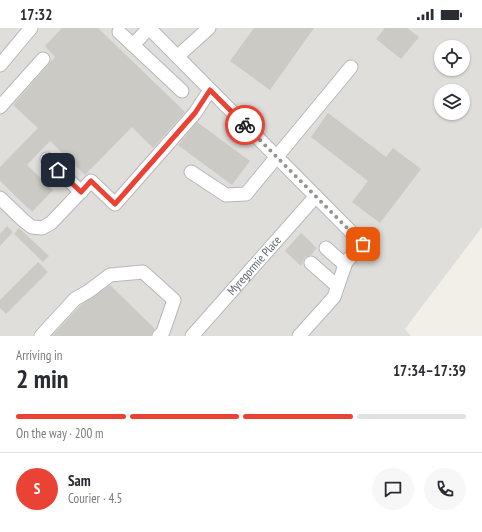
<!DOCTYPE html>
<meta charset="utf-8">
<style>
:root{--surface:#fff;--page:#f7f7f7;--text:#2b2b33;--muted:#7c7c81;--line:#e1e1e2;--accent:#ea4335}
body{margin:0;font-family:"PT Sans Narrow",sans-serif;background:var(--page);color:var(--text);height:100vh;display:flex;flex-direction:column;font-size:15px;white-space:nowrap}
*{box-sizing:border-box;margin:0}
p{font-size:13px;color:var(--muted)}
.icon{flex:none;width:22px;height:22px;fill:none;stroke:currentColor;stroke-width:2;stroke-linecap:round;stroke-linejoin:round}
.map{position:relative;height:308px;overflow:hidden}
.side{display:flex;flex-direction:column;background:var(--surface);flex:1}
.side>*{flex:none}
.fabs{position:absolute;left:434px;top:12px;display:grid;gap:8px}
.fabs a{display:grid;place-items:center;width:36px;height:36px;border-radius:50%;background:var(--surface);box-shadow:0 1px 3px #0004;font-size:20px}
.pin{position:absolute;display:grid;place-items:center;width:34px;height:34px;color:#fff;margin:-17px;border-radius:8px;box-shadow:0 2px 6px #0006}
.courier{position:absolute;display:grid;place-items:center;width:40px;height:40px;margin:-20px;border:3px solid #ea4335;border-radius:50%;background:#fff;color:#222;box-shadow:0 1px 5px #0007}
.headline em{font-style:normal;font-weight:800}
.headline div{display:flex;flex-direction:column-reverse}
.headline{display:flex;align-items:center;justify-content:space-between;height:68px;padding:0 16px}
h1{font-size:26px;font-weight:800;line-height:30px}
.bar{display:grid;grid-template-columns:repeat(4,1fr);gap:6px 4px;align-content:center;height:48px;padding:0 16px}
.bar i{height:5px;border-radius:3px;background:var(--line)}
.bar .current{background:var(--accent)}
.bar p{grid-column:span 4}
.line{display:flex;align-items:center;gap:10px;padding:0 16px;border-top:1px solid var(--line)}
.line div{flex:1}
.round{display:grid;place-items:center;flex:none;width:42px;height:42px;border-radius:21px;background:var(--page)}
.status{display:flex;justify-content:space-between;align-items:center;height:28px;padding:0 20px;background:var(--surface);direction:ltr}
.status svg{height:11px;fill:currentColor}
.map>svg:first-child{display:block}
.industrial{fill:#e0deda;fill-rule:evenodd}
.building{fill:#cccac5}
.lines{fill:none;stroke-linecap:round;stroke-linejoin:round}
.minor-casing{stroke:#b5b8bc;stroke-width:15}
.minor{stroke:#fff;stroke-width:13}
.done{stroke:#929495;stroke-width:4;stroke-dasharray:0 7.2}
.route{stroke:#ea4335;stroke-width:5}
.labels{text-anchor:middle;stroke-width:3;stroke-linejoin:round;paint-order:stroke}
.street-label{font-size:12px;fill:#5f6368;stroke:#fff}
</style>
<div class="status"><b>17:32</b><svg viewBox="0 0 49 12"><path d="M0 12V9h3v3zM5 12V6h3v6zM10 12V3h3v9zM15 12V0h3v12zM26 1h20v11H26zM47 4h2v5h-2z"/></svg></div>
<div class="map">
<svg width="482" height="308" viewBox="0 0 482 308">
<rect width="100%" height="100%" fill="#f1efe8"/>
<path class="industrial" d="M0,0H482V199L405,301L411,308H0ZM441,19H463V41H441ZM441,63H463V85H441Z"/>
<g class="building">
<path d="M62,0H98L185,84L153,120L132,99L85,147L50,113L27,137L53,162L32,184L0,153V139L38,100L13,77L55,29L45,18Z"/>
<path d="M254,0H314L270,62L230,33Z"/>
<path d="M385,0H407L419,9L401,31L376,11Z"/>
<path d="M328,85L386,129L393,120L421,141L380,195L352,174L368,153L311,109Z"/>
<path d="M197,94L250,133L232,157L178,117Z"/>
<path d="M7,198L13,204L0,218V206Z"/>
<path d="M19,200L49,228L43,234L14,206Z"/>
<path d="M301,205L317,220L311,227L305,229L301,238L285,223Z"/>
<path d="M38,234L48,244L6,286L0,280V272Z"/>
<path d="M110,257L155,301L151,308H52L83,275Z"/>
</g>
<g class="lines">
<defs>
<g id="minor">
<path d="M149,0L372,225"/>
<path d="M119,4L133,17L149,0"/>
<path d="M133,17L182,63"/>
<path d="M178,28L209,0"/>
<path d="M0,37L31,0"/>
<path d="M0,79L43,31"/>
<path d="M47,131L81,164"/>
<path d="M191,144L226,167L246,166L351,39"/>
<path d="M0,170L24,193L32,199L42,200L51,195L91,153L115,176L195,85L210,62"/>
<path d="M326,220L345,237"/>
<path d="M311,235L337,258"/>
<path d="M41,308L75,271L89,263L110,247L143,244L174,272L163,304L159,308"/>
<path id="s1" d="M192,308L316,168"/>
<path d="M299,308L334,269L346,234L363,216"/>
</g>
</defs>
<use href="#minor" class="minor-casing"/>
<use href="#minor" class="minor"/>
</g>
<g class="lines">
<path class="done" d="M245,97L363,216"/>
<path class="route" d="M58,142L81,164L91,153L115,176L195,85L210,62L245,97"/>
</g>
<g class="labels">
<g class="street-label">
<text dy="4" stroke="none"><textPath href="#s1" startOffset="94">Myregormie Place</textPath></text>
</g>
</g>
</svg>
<div class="fabs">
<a><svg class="icon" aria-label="locate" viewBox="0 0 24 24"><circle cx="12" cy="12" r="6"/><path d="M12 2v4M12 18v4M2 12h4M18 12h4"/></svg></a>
<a><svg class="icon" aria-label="layers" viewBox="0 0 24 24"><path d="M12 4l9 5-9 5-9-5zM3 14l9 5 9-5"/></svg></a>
</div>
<div class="pin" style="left:363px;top:216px;background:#ea580c"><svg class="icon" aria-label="bag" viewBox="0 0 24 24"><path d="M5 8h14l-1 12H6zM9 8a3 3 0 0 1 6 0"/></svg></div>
<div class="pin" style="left:58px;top:142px;background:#1f2937"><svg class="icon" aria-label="home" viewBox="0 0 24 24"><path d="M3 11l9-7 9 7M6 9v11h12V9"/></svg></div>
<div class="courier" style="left:245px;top:97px"><svg class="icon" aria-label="bike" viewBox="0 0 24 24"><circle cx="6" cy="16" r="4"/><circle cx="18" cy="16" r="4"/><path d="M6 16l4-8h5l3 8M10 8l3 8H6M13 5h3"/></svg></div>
</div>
<section class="side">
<div class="headline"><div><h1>2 min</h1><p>Arriving in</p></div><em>17:34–17:39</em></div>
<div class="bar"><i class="current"></i><i class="current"></i><i class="current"></i><i></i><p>On the way · 200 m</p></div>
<div class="line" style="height:72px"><b class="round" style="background:var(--accent);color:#fff">S</b><div><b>Sam</b><p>Courier · 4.5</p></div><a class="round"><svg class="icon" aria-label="chat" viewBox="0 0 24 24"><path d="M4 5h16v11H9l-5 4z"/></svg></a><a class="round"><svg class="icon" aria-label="phone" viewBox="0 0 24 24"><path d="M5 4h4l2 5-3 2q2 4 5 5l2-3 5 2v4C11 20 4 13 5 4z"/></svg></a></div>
</section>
